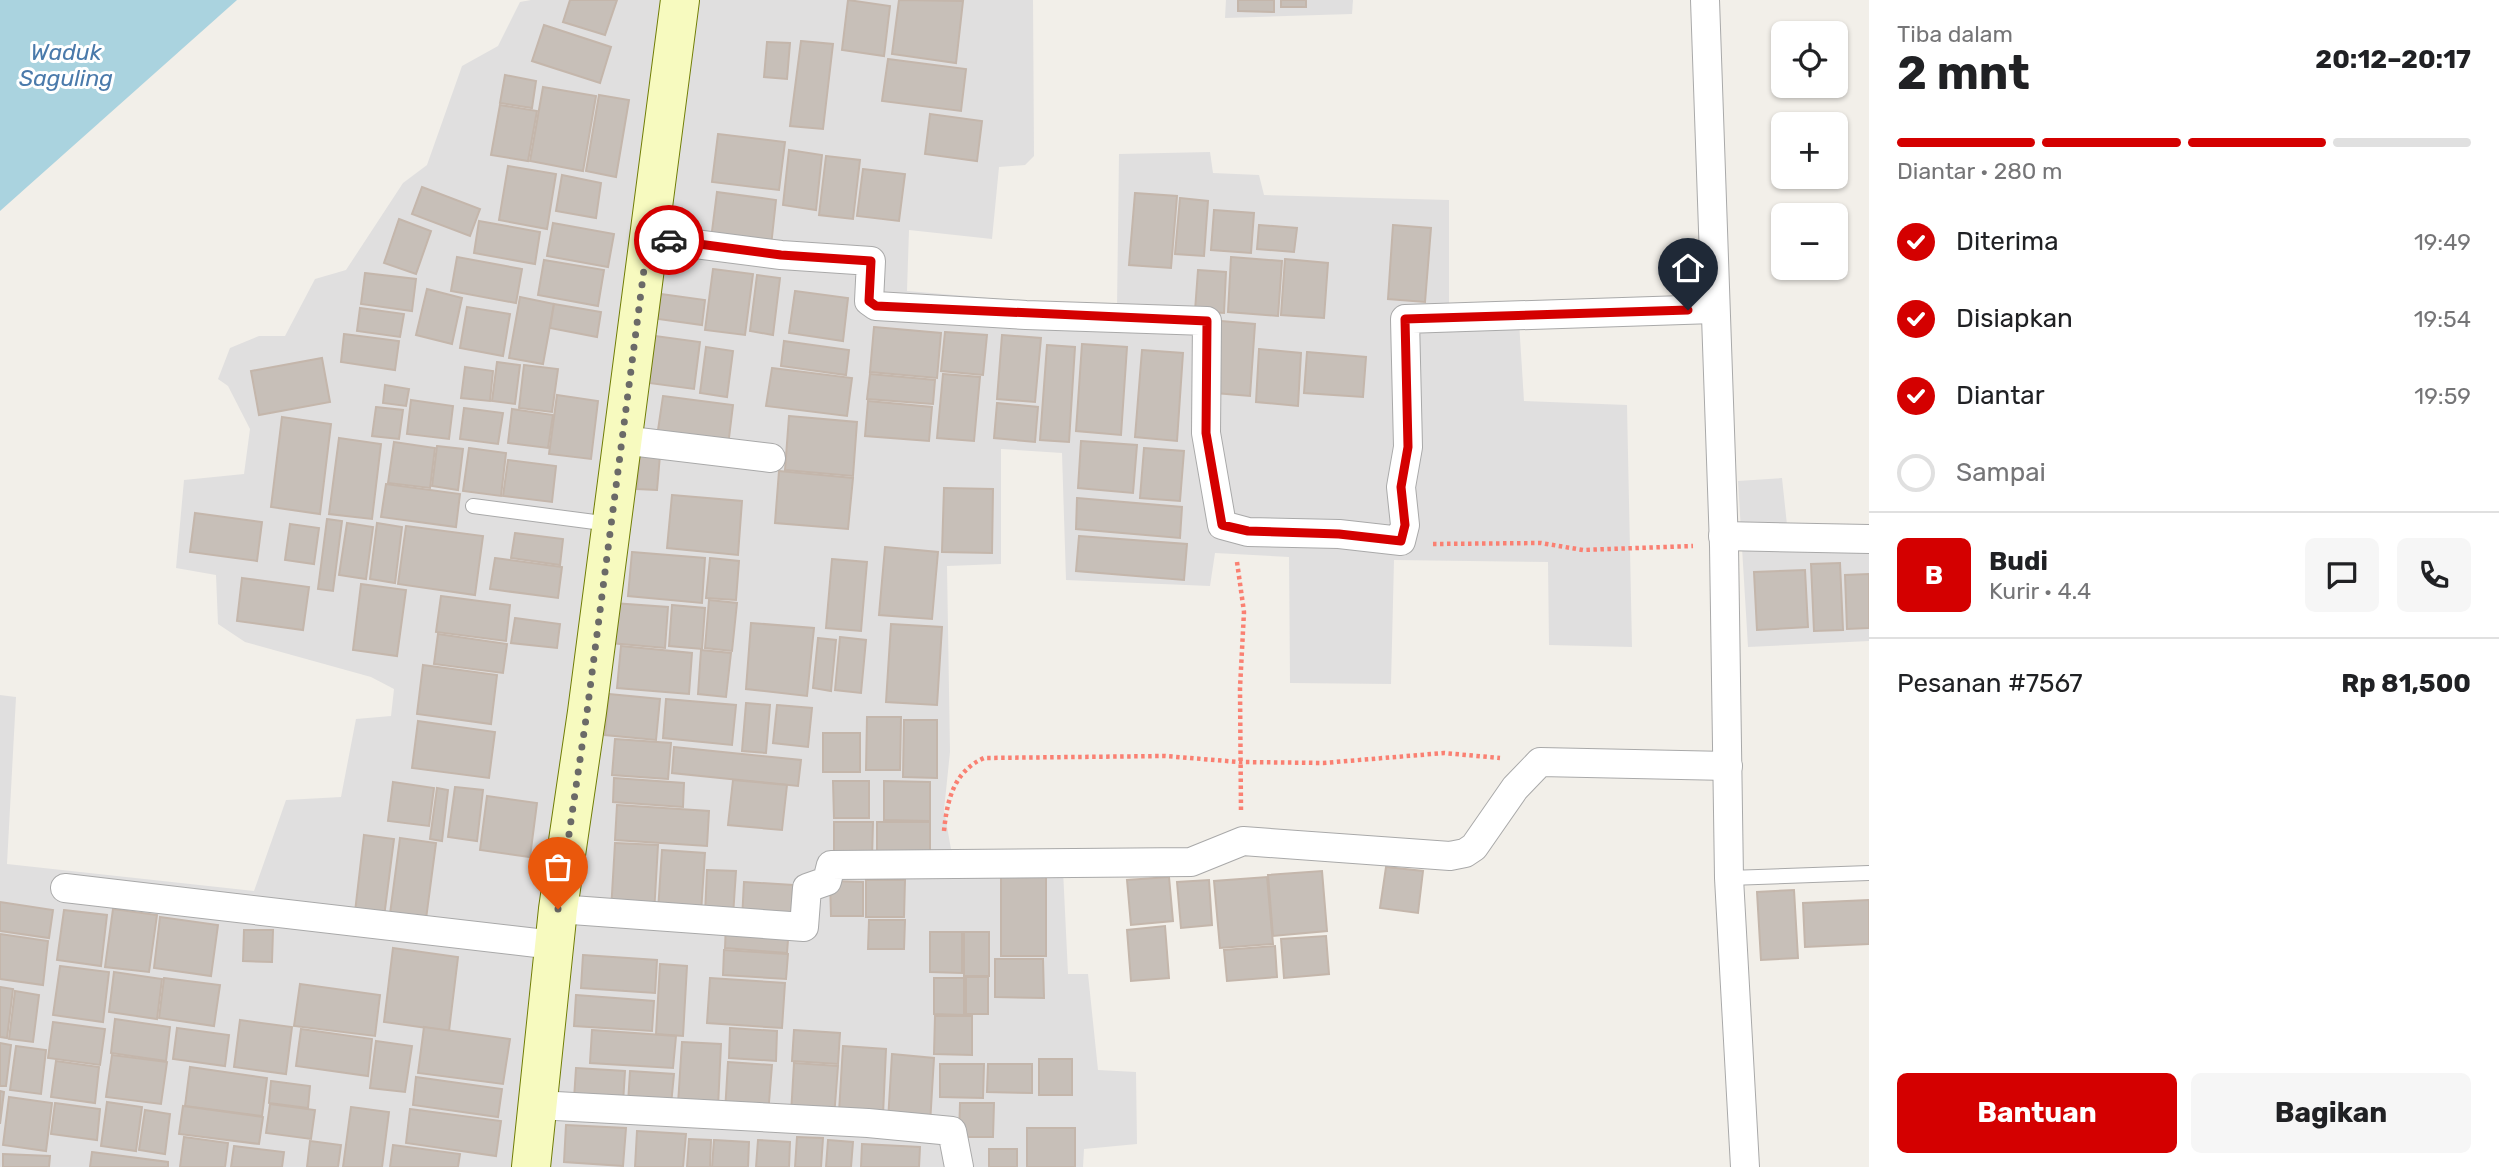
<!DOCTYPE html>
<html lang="id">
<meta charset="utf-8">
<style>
:root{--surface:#fff;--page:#f6f6f6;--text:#202124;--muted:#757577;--line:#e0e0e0;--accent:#d40000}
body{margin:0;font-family:Rubik,sans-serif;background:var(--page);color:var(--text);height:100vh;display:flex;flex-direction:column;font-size:26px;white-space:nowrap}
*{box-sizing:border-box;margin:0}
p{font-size:23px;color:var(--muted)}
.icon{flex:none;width:38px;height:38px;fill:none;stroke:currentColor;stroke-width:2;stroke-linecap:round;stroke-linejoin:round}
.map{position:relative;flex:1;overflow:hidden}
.panel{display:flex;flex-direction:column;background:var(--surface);width:630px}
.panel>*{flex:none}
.tools{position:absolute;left:1771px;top:21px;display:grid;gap:14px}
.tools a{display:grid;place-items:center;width:77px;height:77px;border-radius:10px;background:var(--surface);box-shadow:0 2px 5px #0004;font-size:35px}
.pin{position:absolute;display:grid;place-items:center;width:60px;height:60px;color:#fff;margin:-72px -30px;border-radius:50% 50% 50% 0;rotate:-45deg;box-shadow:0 0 7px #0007}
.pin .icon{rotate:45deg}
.courier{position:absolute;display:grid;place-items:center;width:70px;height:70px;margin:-35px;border:5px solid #d40000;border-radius:50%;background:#fff;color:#222;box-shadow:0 2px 9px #0007}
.overview em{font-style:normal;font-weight:700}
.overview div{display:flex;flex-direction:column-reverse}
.overview{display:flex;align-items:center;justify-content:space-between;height:119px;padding:0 28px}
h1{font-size:46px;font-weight:700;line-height:52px}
.bar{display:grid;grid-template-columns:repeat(4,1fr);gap:10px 7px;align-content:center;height:84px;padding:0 28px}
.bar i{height:9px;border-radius:5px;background:var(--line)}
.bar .active{background:var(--accent)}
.bar p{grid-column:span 4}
.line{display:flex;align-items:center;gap:18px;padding:0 28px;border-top:2px solid var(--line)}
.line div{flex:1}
.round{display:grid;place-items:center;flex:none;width:74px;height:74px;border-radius:10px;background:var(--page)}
ol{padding:0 28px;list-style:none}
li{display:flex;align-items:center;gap:21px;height:77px}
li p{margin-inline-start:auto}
li .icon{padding:7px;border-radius:50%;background:var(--accent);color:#fff;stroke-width:4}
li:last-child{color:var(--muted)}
li i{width:38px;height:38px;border:4px solid var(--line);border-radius:50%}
.button{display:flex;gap:14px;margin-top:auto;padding:14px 28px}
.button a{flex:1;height:80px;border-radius:10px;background:var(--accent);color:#fff;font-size:28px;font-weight:700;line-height:80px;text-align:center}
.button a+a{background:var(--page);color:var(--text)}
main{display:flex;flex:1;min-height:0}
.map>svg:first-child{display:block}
.residential{fill:#e0dfdf}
.water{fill:#aad3df}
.building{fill:#c7bfb8;stroke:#c4b6ab;stroke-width:2}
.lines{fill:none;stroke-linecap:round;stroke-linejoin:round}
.lane-casing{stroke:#a9a9a9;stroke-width:16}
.street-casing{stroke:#a9a9a9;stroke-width:30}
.secondary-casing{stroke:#707d05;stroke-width:40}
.path{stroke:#fa8072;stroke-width:4.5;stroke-dasharray:3.5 3.5;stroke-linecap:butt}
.lane{stroke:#fff;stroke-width:14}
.street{stroke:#fff;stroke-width:28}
.secondary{stroke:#f7fabf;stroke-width:38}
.done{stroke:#6b6a68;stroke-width:7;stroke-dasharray:0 12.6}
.route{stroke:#d40000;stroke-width:9}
.labels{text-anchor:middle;stroke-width:6;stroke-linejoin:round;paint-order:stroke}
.water-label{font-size:23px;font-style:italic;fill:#4a7aab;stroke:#fff}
</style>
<main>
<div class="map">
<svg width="1869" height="1167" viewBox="0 0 1869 1167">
<rect width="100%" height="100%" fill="#f2efe9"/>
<g class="residential">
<path d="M531,0H1033L1034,156L1025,165L999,167L992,239L909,230L907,291L1117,309L1119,154L1210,152L1213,173L1259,175L1264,195L1449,200V307L1518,306L1524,401L1627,405L1632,647L1549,645L1548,562L1394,560L1391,684L1290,683L1289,557L1215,553L1210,586L1066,580L1062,453L1001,449V564L947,566L950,752L944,810L951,849H1062L1068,974H1088L1098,1070L1136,1072L1137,1144L1084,1149L1083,1167H0V695L16,697L7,864L254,891L286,800L341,797L356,719L391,716L394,689L371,677L245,642L218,624L216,575L176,568L184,480L244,474L250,429L228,386L218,379L230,348L259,336H285L315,279L346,270L403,183L427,165L462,66L498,46L520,2Z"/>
<path d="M1226,0H1353L1352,14L1225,18Z"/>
<path d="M1782,478L1787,525L1869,526V641L1748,647L1738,481Z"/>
</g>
<path class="water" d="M0,0H237L0,211Z"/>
<g class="building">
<path d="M570,0H617L605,35L563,22Z"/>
<path d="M848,0L890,6L884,56L842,50Z"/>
<path d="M899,0L963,1L956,63L892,54Z"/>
<path d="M1238,0H1274V12L1238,11Z"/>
<rect x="1281" y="0" width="25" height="7"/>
<path d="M544,25L611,47L600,83L532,61Z"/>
<path d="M801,41L833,44L823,129L790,126Z"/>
<path d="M767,42L790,43L787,79L764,77Z"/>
<path d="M888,59L966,69L961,111L882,101Z"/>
<path d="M505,75L536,81L532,108L500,103Z"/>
<path d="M543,87L596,96L583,171L530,161Z"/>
<path d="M599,95L629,100L616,177L586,171Z"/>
<path d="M500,105L537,111L528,161L491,155Z"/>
<path d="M930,114L982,121L977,161L925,154Z"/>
<path d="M718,134L785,142L779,190L712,182Z"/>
<path d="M789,150L822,155L816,210L783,205Z"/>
<path d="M826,156L860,160L853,219L819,215Z"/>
<path d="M508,166L556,174L547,229L499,220Z"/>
<path d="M863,169L905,174L899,221L857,216Z"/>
<path d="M562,175L601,183L596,218L556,211Z"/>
<path d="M422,187L480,209L470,236L412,214Z"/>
<path d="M717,192L776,200L771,246L711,239Z"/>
<path d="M1135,193L1177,196L1171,268L1129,265Z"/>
<path d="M1180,198L1208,201L1204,256L1175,254Z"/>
<path d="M1214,210L1254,213L1251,253L1211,250Z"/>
<path d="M399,219L431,231L416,274L384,263Z"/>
<path d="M479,221L540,232L535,264L474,253Z"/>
<path d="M553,223L614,234L608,267L547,256Z"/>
<path d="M1259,225L1297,228L1294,252L1257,249Z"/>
<path d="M1393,225L1431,228L1425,302L1388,299Z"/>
<path d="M457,257L522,269L516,303L451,291Z"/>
<path d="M1231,257L1282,261L1278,316L1228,312Z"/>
<path d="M1285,259L1328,263L1324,318L1281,315Z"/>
<path d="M544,260L604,270L598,306L538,295Z"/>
<path d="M713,269L753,274L745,335L705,330Z"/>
<path d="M1198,270L1226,272L1224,313L1195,311Z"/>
<path d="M365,273L416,279L412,311L361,304Z"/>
<path d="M757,275L780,278L773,335L750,331Z"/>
<path d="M427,289L462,298L452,344L416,335Z"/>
<path d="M795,291L848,298L843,341L789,333Z"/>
<path d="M661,294L705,300L702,325L658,319Z"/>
<path d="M520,297L554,304L543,364L509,358Z"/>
<path d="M554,304L601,312L597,337L550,328Z"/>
<path d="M467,307L510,314L503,356L460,348Z"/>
<path d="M360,308L404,314L400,337L357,331Z"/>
<path d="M1221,321L1255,324L1250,396L1215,393Z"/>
<path d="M874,327L941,333L937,378L870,372Z"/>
<path d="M945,332L987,335L983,375L941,371Z"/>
<path d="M344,334L399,341L395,370L341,362Z"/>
<path d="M1002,335L1041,338L1035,402L997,399Z"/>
<path d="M655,336L700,342L694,389L649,383Z"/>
<path d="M784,341L849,350L846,375L781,366Z"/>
<path d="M1082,344L1127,347L1121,435L1076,431Z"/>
<path d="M1047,345L1075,347L1069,442L1040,440Z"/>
<path d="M706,347L733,351L727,397L700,393Z"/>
<path d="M1259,349L1301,353L1298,406L1256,402Z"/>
<path d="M1142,350L1183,353L1177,441L1135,437Z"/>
<path d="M1307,352L1366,357L1363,397L1304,393Z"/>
<path d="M322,358L330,402L259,415L251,371Z"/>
<path d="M497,362L520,365L515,404L492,401Z"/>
<path d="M524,365L558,369L552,412L519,408Z"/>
<path d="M465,367L493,371L490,401L461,398Z"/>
<path d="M772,368L852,378L847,416L766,406Z"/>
<path d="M870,374L935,380L933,404L867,399Z"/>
<path d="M943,374L980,377L974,441L937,438Z"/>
<path d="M385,385L409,389L406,406L383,403Z"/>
<path d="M557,395L598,401L591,459L549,454Z"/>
<path d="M663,396L733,405L728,446L657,437Z"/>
<path d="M411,400L453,406L449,439L407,434Z"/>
<path d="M868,401L932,407L929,441L865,436Z"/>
<path d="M997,403L1038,407L1035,442L994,438Z"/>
<path d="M376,407L403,410L399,439L372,436Z"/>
<path d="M464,408L503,413L498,444L460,439Z"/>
<path d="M512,409L553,415L548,448L508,443Z"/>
<path d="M789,416L857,422L853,476L785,470Z"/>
<path d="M282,417L331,424L320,514L271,507Z"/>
<path d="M339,438L381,444L372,519L329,514Z"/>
<path d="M1081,441L1137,445L1133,493L1078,488Z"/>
<path d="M394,442L435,448L430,488L388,483Z"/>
<path d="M437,446L463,449L458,490L432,486Z"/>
<path d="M469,448L506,453L501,496L463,491Z"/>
<path d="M1144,448L1184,451L1180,501L1140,498Z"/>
<path d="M640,454L660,455L657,490L637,489Z"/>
<path d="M508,460L556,466L552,502L503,496Z"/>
<path d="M779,471L853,478L848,529L775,523Z"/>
<path d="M386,484L460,494L456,527L381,517Z"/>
<path d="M944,488L993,489L992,553L942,552Z"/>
<path d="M672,495L742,501L738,555L667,548Z"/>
<path d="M1077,498L1182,507L1180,538L1076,529Z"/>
<path d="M195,513L262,522L257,561L190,552Z"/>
<path d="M327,519L342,521L333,591L318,589Z"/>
<path d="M347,523L373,527L366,579L339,575Z"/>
<path d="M377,523L402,527L395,583L370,579Z"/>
<path d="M290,524L319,528L314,564L285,560Z"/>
<path d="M406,526L483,536L475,595L398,584Z"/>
<path d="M515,533L563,539L560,565L511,558Z"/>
<path d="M1079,536L1187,544L1184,580L1076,571Z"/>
<path d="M885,547L938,552L932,619L879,615Z"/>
<path d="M632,552L705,558L702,603L628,596Z"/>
<path d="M495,558L562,567L558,598L490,589Z"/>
<path d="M710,558L739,561L736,600L706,598Z"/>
<path d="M832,559L867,562L861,631L826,628Z"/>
<path d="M1840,563L1843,630L1814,631L1811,564Z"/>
<path d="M1805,570L1808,627L1757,630L1754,572Z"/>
<path d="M1869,574V628L1847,629L1845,575Z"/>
<path d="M242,578L309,587L303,630L237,621Z"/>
<path d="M361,584L406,590L397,656L353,650Z"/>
<path d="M441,596L510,605L506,641L436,632Z"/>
<path d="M709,600L737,603L732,651L705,648Z"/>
<path d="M613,603L668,607L665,648L610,643Z"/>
<path d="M672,605L705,608L702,649L669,646Z"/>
<path d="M515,618L560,624L557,648L511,643Z"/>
<path d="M751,623L814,628L807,696L746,689Z"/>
<path d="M891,624L942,627L937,705L886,702Z"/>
<path d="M438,634L507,644L503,673L434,664Z"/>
<path d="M840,637L866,640L861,693L835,690Z"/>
<path d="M818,638L836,640L831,691L813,688Z"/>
<path d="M621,646L692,653L689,694L617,688Z"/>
<path d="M701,650L731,653L726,697L698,694Z"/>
<path d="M423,665L497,675L491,724L417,714Z"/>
<path d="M609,694L660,699L656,740L605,735Z"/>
<path d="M666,699L736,705L732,745L663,738Z"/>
<path d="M746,703L770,705L766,753L742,751Z"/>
<path d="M777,705L812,708L808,747L773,743Z"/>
<path d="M867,717H901L900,770H866Z"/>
<path d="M904,720H937V778L903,777Z"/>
<path d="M418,721L495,732L489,778L412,768Z"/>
<rect x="823" y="733" width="37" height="39"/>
<path d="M615,739L671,743L668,779L612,775Z"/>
<path d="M674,747L801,760L798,786L672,773Z"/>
<path d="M614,778L684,783L683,807L613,802Z"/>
<path d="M733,780L787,785L782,830L728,825Z"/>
<path d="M833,781H869V818H834Z"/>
<path d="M884,781L930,782V821L884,820Z"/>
<path d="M393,782L434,788L429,826L388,821Z"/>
<path d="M455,787L483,790L477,841L448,837Z"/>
<path d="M437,788L448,790L442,841L430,839Z"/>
<path d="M487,796L537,803L530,857L480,850Z"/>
<path d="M617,805L709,811L707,846L615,840Z"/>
<path d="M834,822H873L872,859L834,860Z"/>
<rect x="877" y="822" width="53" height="41"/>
<path d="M364,835L394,839L384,917L355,912Z"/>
<path d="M400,838L436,843L426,919L390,914Z"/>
<path d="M615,843L658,845L654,914L611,911Z"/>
<path d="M662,850L705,853L701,913L658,911Z"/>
<path d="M1386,867L1423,871L1418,913L1380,908Z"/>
<path d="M707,870L736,871L733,916L705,914Z"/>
<path d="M1322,871L1327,931L1273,936L1268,875Z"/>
<rect x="1001" y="875" width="45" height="81"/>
<path d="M1169,877L1173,921L1131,925L1127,880Z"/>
<path d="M1267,877L1273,944L1220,948L1214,881Z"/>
<path d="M866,880H905L904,917H866Z"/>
<path d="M1209,880L1212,925L1181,928L1177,882Z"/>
<path d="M830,881L863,882V916H831Z"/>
<path d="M744,882L793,885L791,924L742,920Z"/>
<path d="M1794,890L1798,958L1761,960L1757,892Z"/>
<path d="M1869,900V944L1805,947L1803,903Z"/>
<path d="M0,902L53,910L49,938L0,931Z"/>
<path d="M113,909L157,915L149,972L105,967Z"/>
<path d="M64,910L107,915L101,966L57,960Z"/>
<path d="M160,917L218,925L211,976L154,968Z"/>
<path d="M869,920H905L904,949H868Z"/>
<path d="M726,923L789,927L787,953L725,948Z"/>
<path d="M1165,926L1169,978L1131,981L1127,930Z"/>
<path d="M244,930H273L272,962L243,961Z"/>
<path d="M930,932H962V973L930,972Z"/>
<rect x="964" y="932" width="25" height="44"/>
<path d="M0,934L48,941L43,985L0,979Z"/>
<path d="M1326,936L1329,974L1284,978L1281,939Z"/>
<path d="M1275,946L1277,977L1227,981L1224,950Z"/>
<path d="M393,948L458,957L449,1031L384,1022Z"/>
<path d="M724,950L788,954L786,979L723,975Z"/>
<path d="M583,955L657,960L655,993L581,988Z"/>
<path d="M995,959H1043L1044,998L995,997Z"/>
<path d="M660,964L687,966L683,1036L656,1034Z"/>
<path d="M60,966L109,972L103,1022L53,1015Z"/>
<path d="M114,972L162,979L157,1019L109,1012Z"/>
<rect x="966" y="977" width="22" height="37"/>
<path d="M164,978L220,985L214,1026L159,1018Z"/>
<path d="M710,978L785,983L782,1028L707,1023Z"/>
<path d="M934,978H964V1015L934,1014Z"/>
<path d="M300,984L380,995L375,1036L294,1026Z"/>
<path d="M0,987L13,989L7,1038L0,1037Z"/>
<path d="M15,991L39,995L33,1042L9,1039Z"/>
<path d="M576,995L654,1001L652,1031L574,1026Z"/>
<path d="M935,1016H972V1055L934,1054Z"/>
<path d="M115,1019L170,1027L166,1061L111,1053Z"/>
<path d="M240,1020L292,1027L286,1074L234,1067Z"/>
<path d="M53,1022L105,1029L100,1065L48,1058Z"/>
<path d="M424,1027L510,1039L503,1084L418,1073Z"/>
<path d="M177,1028L229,1035L225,1066L173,1059Z"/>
<path d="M730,1028L777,1031L776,1061L729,1058Z"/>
<path d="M301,1029L372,1039L368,1076L296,1066Z"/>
<path d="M592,1030L676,1036L673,1068L590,1063Z"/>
<path d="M794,1030L840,1033L838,1064L792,1061Z"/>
<path d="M376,1041L412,1046L405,1092L370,1088Z"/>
<path d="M682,1042L721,1044L718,1107L678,1104Z"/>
<path d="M0,1043L11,1045L6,1086H0Z"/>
<path d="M16,1046L46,1050L41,1094L10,1090Z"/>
<path d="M843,1046L886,1049L883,1115L839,1112Z"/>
<path d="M892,1054L934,1058L930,1124L888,1121Z"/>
<path d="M112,1055L167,1062L161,1104L106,1097Z"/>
<rect x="1039" y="1059" width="33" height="36"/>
<path d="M56,1061L99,1067L95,1103L51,1097Z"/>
<path d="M728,1062L772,1065L768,1115L725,1112Z"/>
<path d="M794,1063L838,1066L834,1117L791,1114Z"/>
<path d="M940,1064H984L983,1098L940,1097Z"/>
<path d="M988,1064H1032V1093L987,1092Z"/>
<path d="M190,1067L267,1078L262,1116L185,1106Z"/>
<path d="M576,1068L625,1071L623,1103L574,1099Z"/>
<path d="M630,1071L674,1074L671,1105L628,1103Z"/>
<path d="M416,1077L502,1089L498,1117L413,1105Z"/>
<path d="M271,1081L310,1086L308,1108L269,1103Z"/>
<path d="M0,1091L4,1092L0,1124Z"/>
<path d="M9,1097L52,1103L46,1151L3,1145Z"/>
<path d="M107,1102L142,1107L136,1151L101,1146Z"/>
<path d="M55,1103L100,1109L97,1140L51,1134Z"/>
<path d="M960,1103H994L993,1137H959Z"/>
<path d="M270,1104L315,1110L311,1139L266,1133Z"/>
<path d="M183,1106L263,1117L259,1144L179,1134Z"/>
<path d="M351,1107L389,1112L382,1167H343Z"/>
<path d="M410,1109L501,1121L496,1156L406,1143Z"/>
<path d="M145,1110L170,1114L165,1154L139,1150Z"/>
<path d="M566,1125L626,1128L623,1166L564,1162Z"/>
<rect x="1027" y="1128" width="48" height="39"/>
<path d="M637,1131L686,1134L683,1167H635Z"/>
<path d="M184,1137L228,1143L225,1167H180Z"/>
<path d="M797,1137L823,1138L821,1167H795Z"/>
<path d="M689,1139L711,1140L710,1167H687Z"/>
<path d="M714,1140L749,1142L748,1167H712Z"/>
<path d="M758,1140L790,1142L789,1167H756Z"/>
<path d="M828,1140L853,1142L851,1167H826Z"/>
<path d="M310,1141L341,1145L338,1167H307Z"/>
<path d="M862,1144L920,1147L919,1167H861Z"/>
<path d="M393,1145L460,1154L458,1167H390Z"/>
<path d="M234,1146L284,1152L282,1167H231Z"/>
<rect x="989" y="1149" width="28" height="18"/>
<path d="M92,1152L168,1162V1167H90Z"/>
<path d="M3,1154L50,1156L49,1167H3Z"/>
</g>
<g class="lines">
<defs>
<g id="lane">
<path d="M473,506L610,524"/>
<path d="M1729,878L1869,873"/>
</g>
<g id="street">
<path d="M1705,0L1724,546L1729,878L1745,1167"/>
<path d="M648,238L781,255L871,261L869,301L876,306L1026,315L1207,321L1206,433L1222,525L1248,532L1339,534L1401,541L1405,525L1401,487L1408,447L1405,319L1714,309"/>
<path d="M622,440L771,458"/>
<path d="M1723,536L1869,539"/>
<path d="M65,888L554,945"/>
<path d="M558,909L804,927L807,888L827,881L831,865L1191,862L1243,841L1450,856L1465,853L1474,847L1515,788L1540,762L1728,766"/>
<path d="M537,1105L868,1123L952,1131L959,1167"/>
</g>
<path id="secondary" d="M531,1167L558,909L587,712L680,0"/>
</defs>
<use href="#lane" class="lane-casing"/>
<use href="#street" class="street-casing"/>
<use href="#secondary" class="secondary-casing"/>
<g class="path">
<path d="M1433,544L1541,543L1583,550L1693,546"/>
<path d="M1237,562L1244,612L1240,688L1241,811"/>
<path d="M944,831C947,800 954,771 984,758L1165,756L1239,762L1323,763L1444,753L1500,758"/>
</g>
<use href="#lane" class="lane"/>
<use href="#street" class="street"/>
<use href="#secondary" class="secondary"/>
</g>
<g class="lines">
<path class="done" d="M558,909L587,712L648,238L669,240"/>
<path class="route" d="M669,240L781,255L871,261L869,301L876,306L1207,321L1206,433L1222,525L1248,531L1339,534L1401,541L1405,525L1401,487L1408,447L1405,319L1688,310"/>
</g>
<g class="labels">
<g class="water-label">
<text x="66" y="60">Waduk<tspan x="66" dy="26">Saguling</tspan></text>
</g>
</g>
</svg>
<div class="tools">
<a><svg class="icon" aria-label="locate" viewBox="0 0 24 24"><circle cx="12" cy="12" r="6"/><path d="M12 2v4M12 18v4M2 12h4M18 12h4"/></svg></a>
<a>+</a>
<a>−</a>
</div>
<div class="pin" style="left:558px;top:909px;background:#ea580c"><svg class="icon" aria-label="bag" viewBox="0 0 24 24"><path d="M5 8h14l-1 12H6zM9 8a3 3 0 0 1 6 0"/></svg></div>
<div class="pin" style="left:1688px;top:310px;background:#1f2937"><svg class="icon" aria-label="home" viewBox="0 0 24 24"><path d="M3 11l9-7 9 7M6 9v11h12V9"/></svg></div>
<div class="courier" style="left:669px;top:240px"><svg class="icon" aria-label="car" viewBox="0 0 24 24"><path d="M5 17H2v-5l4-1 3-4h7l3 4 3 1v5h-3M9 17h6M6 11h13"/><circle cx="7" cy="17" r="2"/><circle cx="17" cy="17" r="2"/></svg></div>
</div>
<section class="panel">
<div class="overview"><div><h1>2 mnt</h1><p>Tiba dalam</p></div><em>20:12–20:17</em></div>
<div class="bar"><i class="active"></i><i class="active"></i><i class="active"></i><i></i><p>Diantar · 280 m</p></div>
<ol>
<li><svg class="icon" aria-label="check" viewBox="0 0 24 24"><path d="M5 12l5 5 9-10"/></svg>Diterima<p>19:49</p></li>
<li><svg class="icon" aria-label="check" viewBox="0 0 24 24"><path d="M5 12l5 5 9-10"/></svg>Disiapkan<p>19:54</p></li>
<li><svg class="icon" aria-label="check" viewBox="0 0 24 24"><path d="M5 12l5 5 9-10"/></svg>Diantar<p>19:59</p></li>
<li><i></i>Sampai</li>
</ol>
<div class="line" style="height:126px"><b class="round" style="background:var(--accent);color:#fff">B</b><div><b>Budi</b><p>Kurir · 4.4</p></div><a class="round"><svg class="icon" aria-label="chat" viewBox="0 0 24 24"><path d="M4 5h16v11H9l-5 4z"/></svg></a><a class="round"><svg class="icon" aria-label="phone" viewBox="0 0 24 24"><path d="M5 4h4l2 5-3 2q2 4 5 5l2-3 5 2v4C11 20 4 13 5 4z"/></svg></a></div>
<div class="line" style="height:91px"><div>Pesanan #7567</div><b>Rp 81,500</b></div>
<div class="button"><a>Bantuan</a><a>Bagikan</a></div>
</section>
</main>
